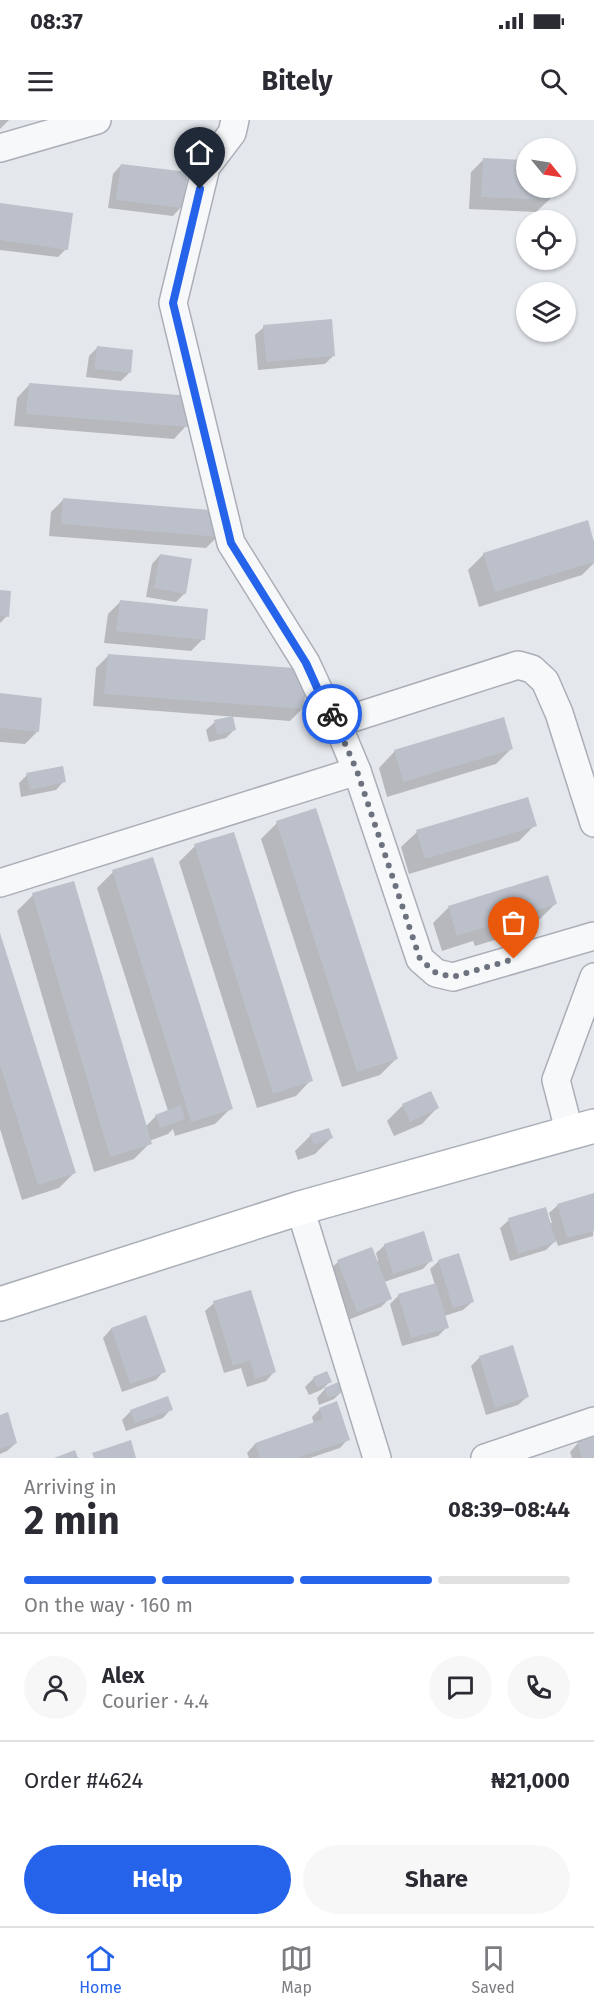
<!DOCTYPE html>
<meta charset="utf-8">
<style>
:root{--surface:#fff;--page:#f7f7f7;--text:#2b2b33;--muted:#7c7c81;--line:#e1e1e2;--accent:#2563eb}
body{margin:0;font-family:"Fira Sans",sans-serif;background:var(--page);color:var(--text);height:100vh;display:flex;flex-direction:column;font-size:22px;white-space:nowrap}
*{box-sizing:border-box;margin:0}
p{font-size:20px;color:var(--muted)}
.icon{flex:none;width:33px;height:33px;fill:none;stroke:currentColor;stroke-width:2;stroke-linecap:round;stroke-linejoin:round}
.map{position:relative;height:1338px;overflow:hidden}
.sheet{display:flex;flex-direction:column;background:var(--surface);flex:1}
.sheet>*{flex:none}
.needle{width:39px;rotate:120deg}
.controls{position:absolute;left:516px;top:18px;display:grid;gap:12px}
.controls a{display:grid;place-items:center;width:60px;height:60px;border-radius:50%;background:var(--surface);box-shadow:0 2px 4px #0004;font-size:30px}
.pin{position:absolute;display:grid;place-items:center;width:51px;height:51px;color:#fff;margin:-62px -26px;border-radius:50% 50% 50% 0;rotate:-45deg;box-shadow:0 0 6px #0007}
.pin .icon{rotate:45deg}
.courier{position:absolute;display:grid;place-items:center;width:60px;height:60px;margin:-30px;border:4px solid #2563eb;border-radius:50%;background:#fff;color:#222;box-shadow:0 2px 8px #0007}
.summary em{font-style:normal;font-weight:700}
.summary div{display:flex;flex-direction:column-reverse}
.summary{display:flex;align-items:center;justify-content:space-between;height:102px;padding:0 24px}
h1{font-size:39px;font-weight:700;line-height:45px}
.bar{display:grid;grid-template-columns:repeat(4,1fr);gap:9px 6px;align-content:center;height:72px;padding:0 24px}
.bar i{height:8px;border-radius:4px;background:var(--line)}
.bar .on{background:var(--accent)}
.bar p{grid-column:span 4}
.line{display:flex;align-items:center;gap:15px;padding:0 24px;border-top:2px solid var(--line)}
.line div{flex:1}
.round{display:grid;place-items:center;flex:none;width:63px;height:63px;border-radius:32px;background:var(--page)}
.button{display:flex;gap:12px;margin-top:auto;padding:12px 24px}
.button a{flex:1;height:69px;border-radius:36px;background:var(--accent);color:#fff;font-size:24px;font-weight:700;line-height:69px;text-align:center}
.button a+a{background:var(--page);color:var(--text)}
.status{display:flex;justify-content:space-between;align-items:center;height:42px;padding:0 30px;background:var(--surface);direction:ltr}
.status svg{height:16px;fill:currentColor}
header{display:flex;justify-content:space-between;align-items:center;height:78px;padding:0 24px;background:var(--surface);font-size:27px;font-weight:700}
.tab-bar{display:flex;justify-content:space-around;align-items:center;height:84px;border-top:2px solid var(--line);background:var(--surface);font-size:16px;color:var(--muted)}
.tab-bar a{display:grid;justify-items:center;gap:3px}
.tab-bar .on{color:var(--accent)}
.map>svg:first-child{display:block}
.shadow{fill:#0003}
.building{fill:#bbc0ca}
.lines{fill:none;stroke-linecap:round;stroke-linejoin:round}
.street-casing{stroke:#a9aeb7;stroke-width:30}
.secondary-casing{stroke:#a9aeb7;stroke-width:36}
.street{stroke:#f7f8fa;stroke-width:27}
.secondary{stroke:#fff;stroke-width:33}
.done{stroke:#6c737f;stroke-width:6;stroke-dasharray:0 10.8}
.route{stroke:#2563eb;stroke-width:8}
</style>
<div class="status"><b>08:37</b><svg viewBox="0 0 49 12"><path d="M0 12V9h3v3zM5 12V6h3v6zM10 12V3h3v9zM15 12V0h3v12zM26 1h20v11H26zM47 4h2v5h-2z"/></svg></div>
<header><svg class="icon" aria-label="menu" viewBox="0 0 24 24"><path d="M4 6h16M4 12h16M4 18h16"/></svg>Bitely<svg class="icon" aria-label="search" viewBox="0 0 24 24"><circle cx="10" cy="10" r="6"/><path d="M15 15l6 6"/></svg></header>
<div class="map">
<svg width="594" height="1338" viewBox="0 0 594 1338">
<rect width="100%" height="100%" fill="#e4e7ec"/>
<g class="shadow">
<path d="M0,0H9L0,9Z"/>
<path d="M483,40L526,42V68H549V80L536,92L469,89L471,52Z"/>
<path d="M121,45L181,87L173,96L108,88L113,54Z"/>
<path d="M0,85L66,129L58,137L0,130Z"/>
<path d="M264,207L333,236L325,244L258,250L255,215Z"/>
<path d="M97,228L129,253L121,261L86,257L89,236Z"/>
<path d="M29,265L186,306L174,319L14,306L17,278Z"/>
<path d="M64,379L218,416L206,428L49,416L51,392Z"/>
<path d="M594,427V443L582,455L479,487L468,450L484,434Z"/>
<path d="M160,435L185,473L176,482L146,477L152,444Z"/>
<path d="M0,471L7,496L0,503Z"/>
<path d="M120,482L203,519L191,531L104,523L108,494Z"/>
<path d="M109,535L302,589L290,601L93,586L96,548Z"/>
<path d="M0,574L37,612L25,624L0,622Z"/>
<path d="M503,599L512,628L496,644L387,677L379,648L394,632Z"/>
<path d="M215,602L234,610L226,618L209,622L206,610Z"/>
<path d="M27,655L64,661L56,670L21,677L19,663Z"/>
<path d="M277,703L396,939L380,955L342,967L261,719Z"/>
<path d="M535,705L519,721L409,754L401,727L417,712Z"/>
<path d="M195,726L311,960L296,976L257,988L179,742Z"/>
<path d="M113,752L231,988L215,1004L175,1016L173,1009L168,1014L149,1021L150,1023L134,1039L94,1052L17,791L33,775L145,1007L156,996L168,991L97,768Z"/>
<path d="M556,783L540,799L515,807L505,817L475,826L473,821L442,831L433,803L449,787Z"/>
<path d="M0,816L75,1052L59,1068L22,1080L0,1009Z"/>
<path d="M403,985L437,988L422,1004L394,1016L387,1001Z"/>
<path d="M311,1015L331,1018L315,1034L298,1040L295,1031Z"/>
<path d="M594,1080L593,1116L558,1126L556,1120L546,1130L510,1141L500,1108L509,1100L549,1103H552L549,1093L558,1085Z"/>
<path d="M385,1125L431,1140L423,1149L384,1162L390,1178L381,1187L348,1200L329,1150L338,1142L378,1141L376,1133Z"/>
<path d="M439,1141L472,1182L463,1190L444,1196L447,1207L438,1216L402,1226L390,1184L399,1175L435,1165L430,1149Z"/>
<path d="M214,1183L274,1252L266,1261L247,1267L241,1248L224,1253L205,1191Z"/>
<path d="M145,1197L164,1251L156,1260L122,1272L103,1218L111,1209Z"/>
<path d="M480,1237L527,1277L518,1285L486,1295L471,1246Z"/>
<path d="M314,1258L330,1262L321,1270L309,1275L305,1267Z"/>
<path d="M325,1269L343,1270L334,1279L319,1285L317,1278Z"/>
<path d="M171,1289L163,1298L126,1311L122,1300L131,1291Z"/>
<path d="M320,1289L348,1319L340,1328L310,1338H249L247,1333L255,1324L314,1304L312,1297Z"/>
<path d="M0,1296L16,1323L7,1331L0,1334Z"/>
<path d="M594,1318V1338H572L570,1332L578,1323Z"/>
</g>
<g class="building">
<path d="M483,38L526,40V68H551L550,80L481,77Z"/>
<path d="M121,44L188,52L183,88L116,80Z"/>
<path d="M0,83L73,93L68,130L0,120Z"/>
<path d="M332,199L335,236L266,242L263,205Z"/>
<path d="M97,226L133,230L131,253L94,249Z"/>
<path d="M29,263L191,276L188,307L26,294Z"/>
<path d="M63,378L222,391L220,417L61,404Z"/>
<path d="M588,400L594,422V442L495,472L483,433Z"/>
<path d="M160,434L192,439L186,474L154,468Z"/>
<path d="M0,470L11,471L9,497L0,496Z"/>
<path d="M120,480L208,489L205,520L116,511Z"/>
<path d="M108,534L307,549L304,589L104,574Z"/>
<path d="M0,573L42,578L39,612L0,608Z"/>
<path d="M233,596L236,610L217,615L214,600Z"/>
<path d="M504,597L513,629L403,662L394,630Z"/>
<path d="M63,646L66,662L30,670L26,653Z"/>
<path d="M528,677L537,706L425,739L416,710Z"/>
<path d="M316,688L398,939L357,952L276,701Z"/>
<path d="M234,712L313,961L273,974L194,724Z"/>
<path d="M153,737L233,989L191,1002L112,750Z"/>
<path d="M548,755L557,784L521,795L523,801L490,811L489,806L457,816L448,786Z"/>
<path d="M74,761L152,1024L110,1037L32,773Z"/>
<path d="M0,813L76,1053L38,1065L0,945Z"/>
<path d="M431,971L439,988L410,1002L402,984Z"/>
<path d="M181,985L185,999L160,1008L155,995Z"/>
<path d="M329,1008L333,1018L314,1025L310,1014Z"/>
<path d="M594,1073V1111L567,1118L557,1084Z"/>
<path d="M546,1087L556,1122L518,1134L508,1098Z"/>
<path d="M424,1111L433,1141L393,1154L384,1124Z"/>
<path d="M372,1127L392,1179L357,1192L337,1140Z"/>
<path d="M459,1133L474,1182L453,1188L438,1140Z"/>
<path d="M436,1163L449,1208L411,1218L398,1174Z"/>
<path d="M251,1170L276,1252L255,1259L250,1240L233,1246L213,1181Z"/>
<path d="M146,1195L166,1252L130,1264L111,1208Z"/>
<path d="M513,1225L529,1277L495,1288L479,1236Z"/>
<path d="M327,1251L332,1262L317,1268L313,1257Z"/>
<path d="M341,1261L345,1271L328,1278L324,1268Z"/>
<path d="M168,1276L173,1290L135,1303L130,1290Z"/>
<path d="M337,1281L350,1320L297,1338H260L255,1323L323,1299L319,1288Z"/>
<path d="M8,1292L17,1323L0,1329V1295Z"/>
<path d="M594,1317V1338H582L577,1322Z"/>
<path d="M131,1320L136,1338H94L92,1333Z"/>
<path d="M75,1330L78,1338H54Z"/>
</g>
<g class="lines">
<defs>
<g id="street">
<path d="M235,0L232,13L206,47L173,183L231,423L306,543L319,571L337,603L357,651L420,839L436,853L453,857L594,816"/>
<path d="M0,28L97,0"/>
<path d="M337,603L518,545L532,549L545,561L559,593L594,703"/>
<path d="M0,763L357,651"/>
<path d="M570,1014L556,960L594,857"/>
<path d="M300,1088L377,1338"/>
<path d="M485,1338L594,1301"/>
</g>
<path id="secondary" d="M0,1184L300,1088L594,1006"/>
</defs>
<use href="#street" class="street-casing"/>
<use href="#secondary" class="secondary-casing"/>
<use href="#street" class="street"/>
<use href="#secondary" class="secondary"/>
</g>
<g class="lines">
<path class="done" d="M332,594L357,651L420,839L436,853L453,857L514,839"/>
<path class="route" d="M200,69L173,183L231,423L306,543L319,572L332,594"/>
</g>
</svg>
<div class="controls">
<a><svg class="needle" viewBox="-14 -14 28 28"><path d="M0-13l5 13h-10z" fill="#e53935"/><path d="M0 13l5-13h-10z" fill="#7c7c81"/></svg></a>
<a><svg class="icon" aria-label="locate" viewBox="0 0 24 24"><circle cx="12" cy="12" r="6"/><path d="M12 2v4M12 18v4M2 12h4M18 12h4"/></svg></a>
<a><svg class="icon" aria-label="layers" viewBox="0 0 24 24"><path d="M12 4l9 5-9 5-9-5zM3 14l9 5 9-5"/></svg></a>
</div>
<div class="pin" style="left:514px;top:839px;background:#ea580c"><svg class="icon" aria-label="bag" viewBox="0 0 24 24"><path d="M5 8h14l-1 12H6zM9 8a3 3 0 0 1 6 0"/></svg></div>
<div class="pin" style="left:200px;top:69px;background:#1f2937"><svg class="icon" aria-label="home" viewBox="0 0 24 24"><path d="M3 11l9-7 9 7M6 9v11h12V9"/></svg></div>
<div class="courier" style="left:332px;top:594px"><svg class="icon" aria-label="bike" viewBox="0 0 24 24"><circle cx="6" cy="16" r="4"/><circle cx="18" cy="16" r="4"/><path d="M6 16l4-8h5l3 8M10 8l3 8H6M13 5h3"/></svg></div>
</div>
<section class="sheet">
<div class="summary"><div><h1>2 min</h1><p>Arriving in</p></div><em>08:39–08:44</em></div>
<div class="bar"><i class="on"></i><i class="on"></i><i class="on"></i><i></i><p>On the way · 160 m</p></div>
<div class="line" style="height:108px"><a class="round"><svg class="icon" aria-label="person" viewBox="0 0 24 24"><circle cx="12" cy="8" r="4"/><path d="M4 21q1-7 8-7t8 7"/></svg></a><div><b>Alex</b><p>Courier · 4.4</p></div><a class="round"><svg class="icon" aria-label="chat" viewBox="0 0 24 24"><path d="M4 5h16v11H9l-5 4z"/></svg></a><a class="round"><svg class="icon" aria-label="phone" viewBox="0 0 24 24"><path d="M5 4h4l2 5-3 2q2 4 5 5l2-3 5 2v4C11 20 4 13 5 4z"/></svg></a></div>
<div class="line" style="height:78px"><div>Order #4624</div><b>₦21,000</b></div>
<div class="button"><a>Help</a><a>Share</a></div>
</section>
<nav class="tab-bar">
<a class="on"><svg class="icon" aria-label="home" viewBox="0 0 24 24"><path d="M3 11l9-7 9 7M6 9v11h12V9"/></svg>Home</a>
<a><svg class="icon" aria-label="map" viewBox="0 0 24 24"><path d="M3 6l6-2 6 2 6-2v14l-6 2-6-2-6 2zM9 4v14M15 6v14"/></svg>Map</a>
<a><svg class="icon" aria-label="saved" viewBox="0 0 24 24"><path d="M7 4h10v16l-5-4-5 4z"/></svg>Saved</a>
</nav>
